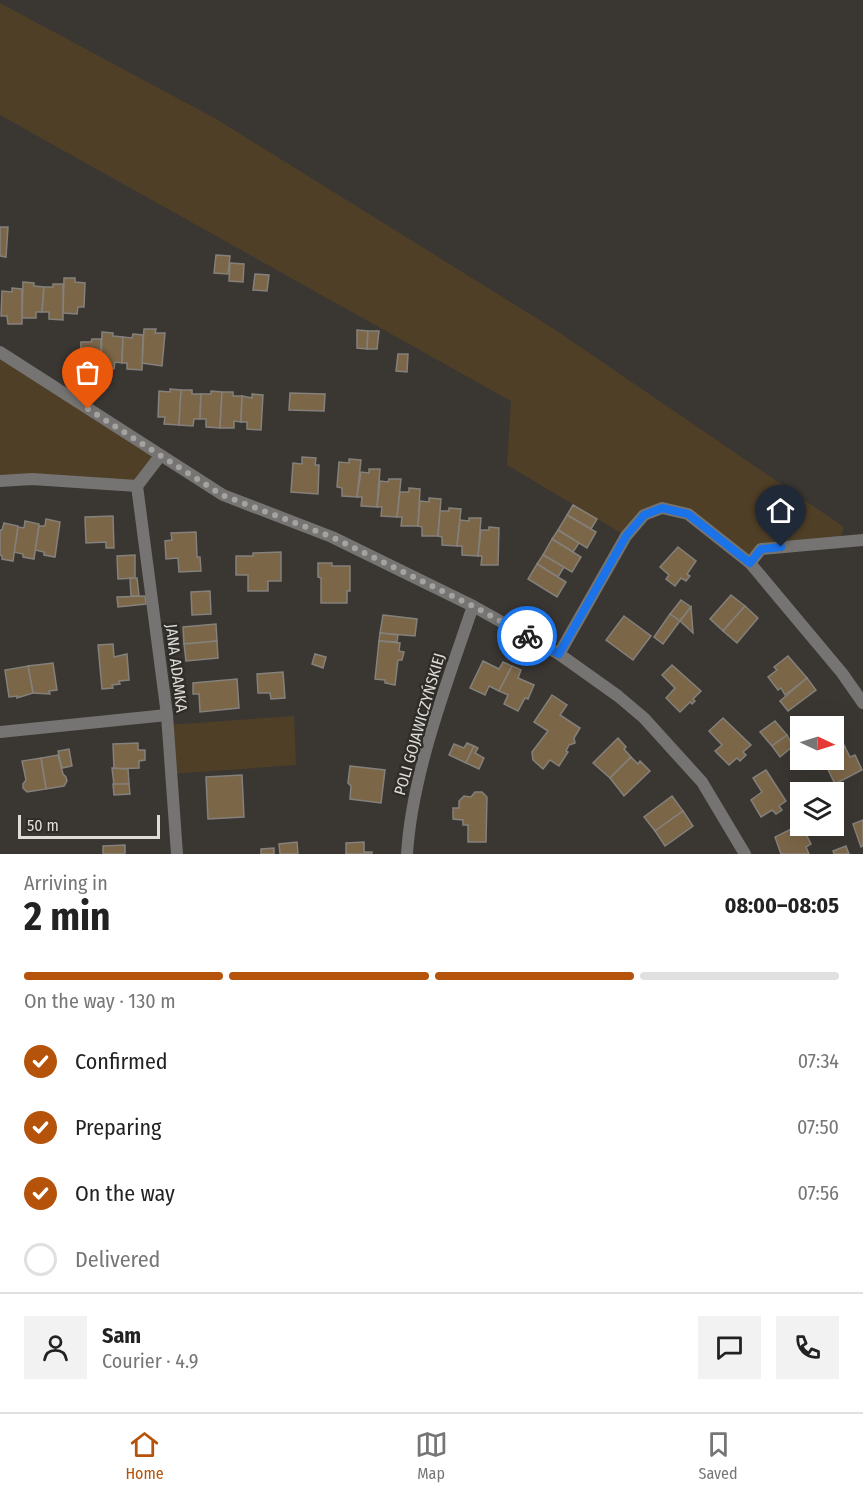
<!DOCTYPE html>
<meta charset="utf-8">
<style>
:root{--surface:#fff;--page:#f2f2f2;--text:#222;--muted:#767676;--line:#e0e0e0;--accent:#b45309}
body{margin:0;font-family:"Fira Sans Condensed",sans-serif;background:var(--page);color:var(--text);height:100vh;display:flex;flex-direction:column;font-size:22px;white-space:nowrap}
*{box-sizing:border-box;margin:0}
p{font-size:20px;color:var(--muted)}
.icon{flex:none;width:33px;height:33px;fill:none;stroke:currentColor;stroke-width:2;stroke-linecap:round;stroke-linejoin:round}
.map{position:relative;height:854px;overflow:hidden}
.panel{display:flex;flex-direction:column;background:var(--surface);flex:1}
.panel>*{flex:none}
.needle{width:39px;rotate:94deg}
.controls{position:absolute;left:790px;top:716px;display:grid;gap:12px}
.controls a{display:grid;place-items:center;width:54px;height:54px;border-radius:0px;background:var(--surface);box-shadow:0 6px 24px #0002;font-size:30px}
.scale{position:absolute;left:18px;bottom:15px;width:142px;box-sizing:border-box;padding-left:6px;border:3px solid #deddda;border-top:0;font-size:16px;line-height:21px;white-space:nowrap;color:#deddda;-webkit-text-stroke:4px #302d29;paint-order:stroke}
.pin{position:absolute;display:grid;place-items:center;width:51px;height:51px;color:#fff;margin:-62px -26px;border-radius:50% 50% 50% 0;rotate:-45deg;box-shadow:0 0 6px #0007}
.pin .icon{rotate:45deg}
.courier{position:absolute;display:grid;place-items:center;width:60px;height:60px;margin:-30px;border:4px solid #1a73e8;border-radius:50%;background:#fff;color:#222;box-shadow:0 2px 8px #0007}
.summary em{font-style:normal;font-weight:700}
.summary div{display:flex;flex-direction:column-reverse}
.summary{display:flex;align-items:center;justify-content:space-between;height:102px;padding:0 24px}
h1{font-size:39px;font-weight:700;line-height:45px}
.bar{display:grid;grid-template-columns:repeat(4,1fr);gap:9px 6px;align-content:center;height:72px;padding:0 24px}
.bar i{height:8px;border-radius:4px;background:var(--line)}
.bar .active{background:var(--accent)}
.bar p{grid-column:span 4}
.line{display:flex;align-items:center;gap:15px;padding:0 24px;border-top:2px solid var(--line)}
.line div{flex:1}
.round{display:grid;place-items:center;flex:none;width:63px;height:63px;border-radius:0px;background:var(--page)}
ol{padding:0 24px;list-style:none}
li{display:flex;align-items:center;gap:18px;height:66px}
li p{margin-inline-start:auto}
li .icon{padding:6px;border-radius:50%;background:var(--accent);color:#fff;stroke-width:4}
li:last-child{color:var(--muted)}
li i{width:33px;height:33px;border:3px solid var(--line);border-radius:50%}
.tabs{display:flex;justify-content:space-around;align-items:center;height:84px;border-top:2px solid var(--line);background:var(--surface);font-size:16px;color:var(--muted)}
.tabs a{display:grid;justify-items:center;gap:3px}
.tabs .active{color:var(--accent)}
.map>svg:first-child{display:block}
.green{fill:#503f27}
.building{fill:#7c6648;stroke:#84807c;stroke-width:1.5}
.lines{fill:none;stroke-linecap:round;stroke-linejoin:round}
.street{stroke:#757472;stroke-width:12}
.done{stroke:#a5a3a0;stroke-width:6;stroke-dasharray:0 10.8}
.route{stroke:#1a73e8;stroke-width:8}
.labels{text-anchor:middle;stroke-width:5;stroke-linejoin:round;paint-order:stroke}
.street-label{font-size:16px;fill:#deddda;stroke:#302d29}
</style>
<div class="map">
<svg width="863" height="854" viewBox="0 0 863 854">
<rect width="100%" height="100%" fill="#3a3733"/>
<g class="green">
<path d="M0,3L216,119L554,329L844,527L839,541L761,549L750,563L688,514L662,508L626,536L507,465L511,401L0,115Z"/>
<path d="M0,352L160,456L137,486L0,481Z"/>
<path d="M294,716L296,765L171,774L167,725Z"/>
</g>
<g class="building">
<path d="M0,227H8L6,257L0,256Z"/>
<path d="M216,255L230,256L228,274L214,273Z"/>
<path d="M230,263L244,264L243,282L229,281Z"/>
<path d="M255,274L269,275L267,291L253,290Z"/>
<path d="M64,278H75V282L85,283L84,307H78L77,314L63,313Z"/>
<path d="M23,282L34,283V286L44,287L42,312H36V318H22Z"/>
<path d="M53,284H63V320L49,319V312H42L44,287H53Z"/>
<path d="M12,288L22,289V324H8L7,316H1L2,291L12,292Z"/>
<path d="M144,329H156L155,333H165L162,366L142,363Z"/>
<path d="M357,330L368,331L367,349L357,348Z"/>
<path d="M368,331H379L377,349H367Z"/>
<path d="M102,332L113,333V336L123,337L122,363L115,362L114,369L101,368Z"/>
<path d="M133,334L143,335L142,370L127,369V363H122L123,337L132,338Z"/>
<path d="M92,339H101L100,374L86,373L87,367L80,366L81,342H91Z"/>
<path d="M398,354H408L407,372L396,371Z"/>
<path d="M170,389L181,390L179,425L164,424L165,417H158L159,391L170,392Z"/>
<path d="M181,390H192V394H201L200,419H194L193,426L179,425Z"/>
<path d="M211,391L222,392L220,428L206,427V419H200L201,394H211Z"/>
<path d="M222,392H233V396H242L241,422L234,421V428H220Z"/>
<path d="M290,393L325,394L324,411L289,410Z"/>
<path d="M252,394L263,395L261,430L247,429V422H241L242,396L252,398Z"/>
<path d="M302,457L316,458L315,465H319L318,494L291,492L293,463L302,464Z"/>
<path d="M349,459L361,460L357,497L342,496V488L337,487L339,462L349,463Z"/>
<path d="M369,469H380L377,507L361,506L362,497H357L361,472L369,473Z"/>
<path d="M389,479H401L397,517L381,516L382,507H377L380,481L388,482Z"/>
<path d="M409,488L420,489L418,526H401L402,517H397L400,492H409Z"/>
<path d="M429,498L441,499L438,536H422V527L418,526L420,501L429,502Z"/>
<path d="M573,505L597,519L591,529L567,515Z"/>
<path d="M449,508L461,509L457,546L442,545V537L438,536L440,511H449Z"/>
<path d="M567,515L596,532L587,548L558,530Z"/>
<path d="M113,516L114,548H106V542L86,543L85,517Z"/>
<path d="M469,518H481L478,556L462,555V546H457L460,520L469,521Z"/>
<path d="M46,519L60,522L55,557L44,555V552L35,550L39,526H45Z"/>
<path d="M25,521L39,524L34,559L23,557V554L14,552L18,527L24,528Z"/>
<path d="M4,523L18,526L13,561L2,559V556L0,555V530H2Z"/>
<path d="M489,527L499,528L498,565H481L482,556H478L481,530H489Z"/>
<path d="M558,530L579,543L573,552L552,539Z"/>
<path d="M196,532L197,557H200L201,571L179,572L178,558L166,559L165,541L172,540L171,533Z"/>
<path d="M552,539L581,557L572,572L543,555Z"/>
<path d="M678,547L696,561L687,574L690,576L686,581L681,578L675,586L666,579L669,575L660,567Z"/>
<path d="M281,552V581H268V591H248V575H236V556H253V553Z"/>
<path d="M135,555V578L118,579L117,556Z"/>
<path d="M543,555L564,567L558,577L537,564Z"/>
<path d="M318,563H332V566H350V591H347V603H321V578L318,577Z"/>
<path d="M537,564L566,582L557,597L528,579Z"/>
<path d="M130,578H137L139,596H131Z"/>
<path d="M210,591L211,614L192,615L191,592Z"/>
<path d="M731,595L745,606L723,631L710,619Z"/>
<path d="M145,596L146,604L118,607L117,597Z"/>
<path d="M681,600L691,607L680,621L670,614Z"/>
<path d="M745,606L758,618L737,643L723,631Z"/>
<path d="M691,607L693,633L680,621Z"/>
<path d="M670,614L680,621L663,644L654,637Z"/>
<path d="M383,615L417,619L415,636L380,633Z"/>
<path d="M624,616L651,636L633,660L606,640Z"/>
<path d="M216,624L217,641L184,644L183,627Z"/>
<path d="M380,633L398,635L397,642L379,641Z"/>
<path d="M217,641L218,658L186,661L184,644Z"/>
<path d="M379,641L400,643L399,651L404,652L402,660H398L395,685L385,683V680L375,679Z"/>
<path d="M113,644L114,657L127,654L129,680L119,681L120,684L112,685L113,688L102,689L98,645Z"/>
<path d="M315,654L326,657L323,668L312,664Z"/>
<path d="M788,656L807,678L785,695L781,688L778,690L768,677L777,670L774,667Z"/>
<path d="M483,661L499,669L503,662L512,666L499,691L489,686L485,695L470,688Z"/>
<path d="M53,663L57,690L49,691L50,694L33,693L28,666Z"/>
<path d="M672,665L701,691L693,699L695,701L692,704L690,702L680,712L666,698L675,688L662,675Z"/>
<path d="M28,666L33,693L17,698V696L9,697L5,670Z"/>
<path d="M512,666L521,670L518,678L534,685L528,699L525,698L518,711L504,704L508,695L499,691Z"/>
<path d="M283,672L285,698L271,699L270,693H258L257,674Z"/>
<path d="M807,678L816,690L788,711L780,701Z"/>
<path d="M237,679L239,708L200,712L199,694H193V683Z"/>
<path d="M552,695L567,705L560,715L580,728L574,738L575,743L569,745L566,751L568,752L559,766L550,760L543,769L533,760L532,752L548,731L534,722Z"/>
<path d="M723,718L751,745L743,752L746,755L740,761L737,758L729,765L715,751L722,745L709,731Z"/>
<path d="M775,721L787,735L772,746L760,732Z"/>
<path d="M787,735L793,746L780,757L772,746Z"/>
<path d="M618,738L626,747L624,749L631,757L610,778L593,763Z"/>
<path d="M841,739L845,747L834,752V743Z"/>
<path d="M138,743V750H145V760L139,761V768L114,769L113,744Z"/>
<path d="M467,743L474,746L466,763L449,755L454,744L464,748Z"/>
<path d="M474,746L478,748L475,753L484,758L479,769L466,763Z"/>
<path d="M845,747L850,757L855,755L862,770L835,784L823,759H834V752Z"/>
<path d="M69,749L72,766L62,768L58,751Z"/>
<path d="M58,755L63,774L66,777L67,781L64,786L46,789L41,758Z"/>
<path d="M631,757L638,764L640,761L650,771L624,796L610,778Z"/>
<path d="M41,758L46,789L27,792L23,788V784L26,780L22,761Z"/>
<path d="M350,766L385,770L381,803L350,799L351,786L348,783Z"/>
<path d="M112,768L128,769L129,784L114,785Z"/>
<path d="M766,770L786,801L779,806L782,810L776,814L772,810L761,817L751,800L762,792L753,778Z"/>
<path d="M242,775L244,817L208,819L206,777Z"/>
<path d="M113,784H129L130,794L114,795Z"/>
<path d="M475,792H482L487,797L486,842H468V825H463V820L453,819V808H459V801L464,796L471,797Z"/>
<path d="M672,796L683,811L655,831L644,817Z"/>
<path d="M683,811L693,826L665,846L655,831Z"/>
<path d="M863,820V846L861,847L853,824Z"/>
<path d="M801,824L811,844L806,847L809,854H781L775,837Z"/>
<path d="M297,842L298,854H280L279,844Z"/>
<path d="M364,842V852H372V854H346V843Z"/>
<path d="M125,845V854H103V846Z"/>
<path d="M846,846L849,854H834L833,851Z"/>
<path d="M274,848V854H261V849Z"/>
</g>
<g class="lines">
<g class="street">
<path d="M0,352L223,495L332,537L473,606L559,654L618,696L644,718L702,782L745,854"/>
<path d="M0,481L32,479L137,486L160,456"/>
<path d="M137,486L167,715L177,854"/>
<path d="M750,563L761,549L863,540"/>
<path d="M559,654L626,536L644,515L662,508L688,514L750,563L842,673L863,703"/>
<path d="M0,732L167,715"/>
<path d="M407,854C412,773 447,683 473,606"/>
</g>
</g>
<g class="lines">
<path class="done" d="M88,409L222,495L332,537L473,606L527,636"/>
<path class="route" d="M527,636L559,654L626,536L644,515L662,508L688,514L750,563L761,549L781,547"/>
</g>
<g class="labels">
<g class="street-label">
<text transform="translate(177 668) rotate(83)" y="6">JANA ADAMKA</text>
<text transform="translate(419 724) rotate(-74)" y="6">POLI GOJAWICZYŃSKIEJ</text>
</g>
</g>
</svg>
<div class="controls">
<a><svg class="needle" viewBox="-14 -14 28 28"><path d="M0-13l5 13h-10z" fill="#e53935"/><path d="M0 13l5-13h-10z" fill="#767676"/></svg></a>
<a><svg class="icon" aria-label="layers" viewBox="0 0 24 24"><path d="M12 4l9 5-9 5-9-5zM3 14l9 5 9-5"/></svg></a>
</div>
<div class="scale">50 m</div>
<div class="pin" style="left:88px;top:409px;background:#ea580c"><svg class="icon" aria-label="bag" viewBox="0 0 24 24"><path d="M5 8h14l-1 12H6zM9 8a3 3 0 0 1 6 0"/></svg></div>
<div class="pin" style="left:781px;top:547px;background:#1f2937"><svg class="icon" aria-label="home" viewBox="0 0 24 24"><path d="M3 11l9-7 9 7M6 9v11h12V9"/></svg></div>
<div class="courier" style="left:527px;top:636px"><svg class="icon" aria-label="bike" viewBox="0 0 24 24"><circle cx="6" cy="16" r="4"/><circle cx="18" cy="16" r="4"/><path d="M6 16l4-8h5l3 8M10 8l3 8H6M13 5h3"/></svg></div>
</div>
<section class="panel">
<div class="summary"><div><h1>2 min</h1><p>Arriving in</p></div><em>08:00–08:05</em></div>
<div class="bar"><i class="active"></i><i class="active"></i><i class="active"></i><i></i><p>On the way · 130 m</p></div>
<ol>
<li><svg class="icon" aria-label="check" viewBox="0 0 24 24"><path d="M5 12l5 5 9-10"/></svg>Confirmed<p>07:34</p></li>
<li><svg class="icon" aria-label="check" viewBox="0 0 24 24"><path d="M5 12l5 5 9-10"/></svg>Preparing<p>07:50</p></li>
<li><svg class="icon" aria-label="check" viewBox="0 0 24 24"><path d="M5 12l5 5 9-10"/></svg>On the way<p>07:56</p></li>
<li><i></i>Delivered</li>
</ol>
<div class="line" style="height:108px"><a class="round"><svg class="icon" aria-label="person" viewBox="0 0 24 24"><circle cx="12" cy="8" r="4"/><path d="M4 21q1-7 8-7t8 7"/></svg></a><div><b>Sam</b><p>Courier · 4.9</p></div><a class="round"><svg class="icon" aria-label="chat" viewBox="0 0 24 24"><path d="M4 5h16v11H9l-5 4z"/></svg></a><a class="round"><svg class="icon" aria-label="phone" viewBox="0 0 24 24"><path d="M5 4h4l2 5-3 2q2 4 5 5l2-3 5 2v4C11 20 4 13 5 4z"/></svg></a></div>
</section>
<nav class="tabs">
<a class="active"><svg class="icon" aria-label="home" viewBox="0 0 24 24"><path d="M3 11l9-7 9 7M6 9v11h12V9"/></svg>Home</a>
<a><svg class="icon" aria-label="map" viewBox="0 0 24 24"><path d="M3 6l6-2 6 2 6-2v14l-6 2-6-2-6 2zM9 4v14M15 6v14"/></svg>Map</a>
<a><svg class="icon" aria-label="saved" viewBox="0 0 24 24"><path d="M7 4h10v16l-5-4-5 4z"/></svg>Saved</a>
</nav>
